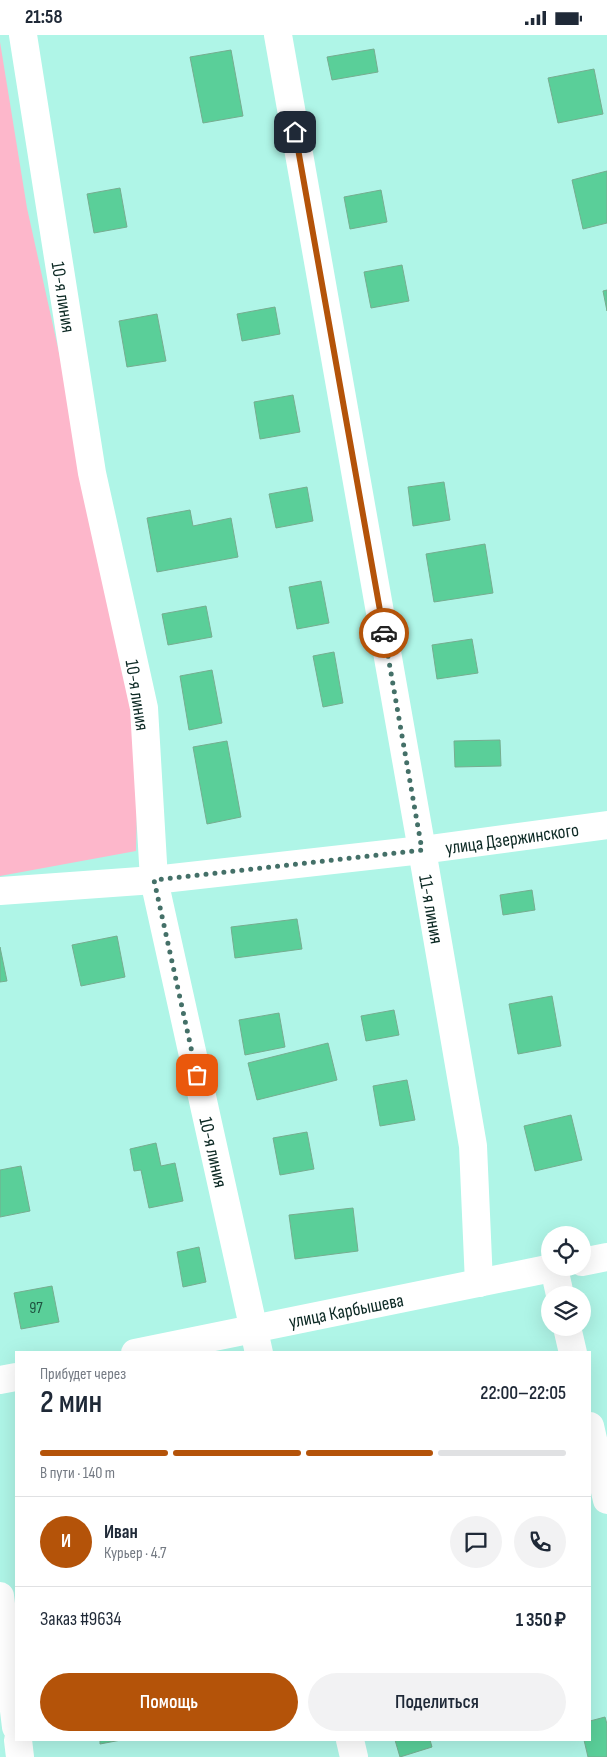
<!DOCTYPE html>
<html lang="ru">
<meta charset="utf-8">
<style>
:root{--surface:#fff;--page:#f2f2f3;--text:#1f2937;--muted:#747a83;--line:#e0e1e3;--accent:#b45309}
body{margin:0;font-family:"Sofia Sans Condensed",sans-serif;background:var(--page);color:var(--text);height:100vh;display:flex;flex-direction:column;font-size:19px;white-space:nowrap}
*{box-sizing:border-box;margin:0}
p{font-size:16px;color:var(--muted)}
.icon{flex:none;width:28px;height:28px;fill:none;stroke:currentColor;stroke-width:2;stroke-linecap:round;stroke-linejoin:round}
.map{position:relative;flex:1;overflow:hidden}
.sheet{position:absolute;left:15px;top:1316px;width:576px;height:390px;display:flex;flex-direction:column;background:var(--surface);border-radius:0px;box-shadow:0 5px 20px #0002}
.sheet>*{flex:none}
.tools{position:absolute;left:541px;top:1191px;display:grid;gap:10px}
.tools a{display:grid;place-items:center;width:50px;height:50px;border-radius:50%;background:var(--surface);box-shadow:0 5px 20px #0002;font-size:25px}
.pin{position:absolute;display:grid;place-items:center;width:42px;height:42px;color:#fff;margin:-21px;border-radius:10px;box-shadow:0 2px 8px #0006}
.courier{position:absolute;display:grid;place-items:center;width:50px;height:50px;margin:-25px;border:4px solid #b45309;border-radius:50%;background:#fff;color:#222;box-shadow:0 1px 6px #0007}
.headline em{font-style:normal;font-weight:600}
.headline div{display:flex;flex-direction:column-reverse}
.headline{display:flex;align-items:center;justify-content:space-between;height:85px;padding:0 25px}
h1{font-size:32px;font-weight:600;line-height:38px}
.bar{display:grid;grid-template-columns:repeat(4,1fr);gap:8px 5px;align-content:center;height:60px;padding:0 25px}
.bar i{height:6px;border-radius:4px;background:var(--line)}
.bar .current{background:var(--accent)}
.bar p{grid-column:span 4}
.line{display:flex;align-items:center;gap:12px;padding:0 25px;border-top:1px solid var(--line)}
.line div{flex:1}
.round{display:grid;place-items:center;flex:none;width:52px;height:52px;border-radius:26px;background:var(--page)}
.cta{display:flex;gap:10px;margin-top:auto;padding:10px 25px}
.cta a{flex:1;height:58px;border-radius:30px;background:var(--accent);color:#fff;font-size:20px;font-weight:600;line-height:58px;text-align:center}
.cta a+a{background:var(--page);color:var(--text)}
.status{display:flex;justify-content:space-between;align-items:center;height:35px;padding:0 25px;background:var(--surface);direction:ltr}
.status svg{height:14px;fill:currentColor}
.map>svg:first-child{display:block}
.green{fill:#fdb7cb}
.building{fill:#5acf99;stroke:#76ad90}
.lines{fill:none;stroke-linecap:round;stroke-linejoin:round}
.street{stroke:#fff;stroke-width:28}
.secondary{stroke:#fff;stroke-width:28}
.done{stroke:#447068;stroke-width:5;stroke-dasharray:0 9}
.route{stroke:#b45309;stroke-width:6}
.labels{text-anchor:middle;stroke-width:5;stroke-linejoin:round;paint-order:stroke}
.number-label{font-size:16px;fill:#1f5240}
.street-label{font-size:19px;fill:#0b2823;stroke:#fff}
</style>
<div class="status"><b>21:58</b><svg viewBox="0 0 49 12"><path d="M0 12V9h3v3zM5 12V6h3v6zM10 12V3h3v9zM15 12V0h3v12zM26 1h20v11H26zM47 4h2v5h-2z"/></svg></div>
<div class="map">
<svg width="607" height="1722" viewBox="0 0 607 1722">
<rect width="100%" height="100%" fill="#aff5e7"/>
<path class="green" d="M0,7L27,173L139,679L136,816L0,841Z"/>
<g class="building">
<path d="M374,14L378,37L332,45L327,22Z"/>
<path d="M231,15L243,81L203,88L190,22Z"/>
<path d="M594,34L603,79L558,88L548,43Z"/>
<path d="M607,136V188L583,194L572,145Z"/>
<path d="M120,153L127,192L94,198L87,159Z"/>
<path d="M381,155L387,187L350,194L344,162Z"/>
<path d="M402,230L409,266L371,273L364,237Z"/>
<path d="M607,255V276L603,256Z"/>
<path d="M275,272L280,299L242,306L237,279Z"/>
<path d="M157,279L166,326L127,332L119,286Z"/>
<path d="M293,360L300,397L260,404L254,367Z"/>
<path d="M444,447L450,485L413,491L408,452Z"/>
<path d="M307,452L313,486L276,493L269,459Z"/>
<path d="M190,475L193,491L231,483L238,522L157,537L147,483Z"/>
<path d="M485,509L493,558L434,567L426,519Z"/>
<path d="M321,546L329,588L297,594L289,552Z"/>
<path d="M206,571L212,602L168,610L162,579Z"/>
<path d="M472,604L478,638L437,644L432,610Z"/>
<path d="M334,617L343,668L323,672L313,621Z"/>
<path d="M212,635L222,688L189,695L180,641Z"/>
<path d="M500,705L501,731L455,732L454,706Z"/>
<path d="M227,706L241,782L207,789L193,712Z"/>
<path d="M532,855L535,875L503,880L500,860Z"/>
<path d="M297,884L302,914L235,923L231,892Z"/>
<path d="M117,901L125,942L81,951L72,910Z"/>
<path d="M0,912L7,946L0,947Z"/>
<path d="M552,961L561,1011L518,1019L509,969Z"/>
<path d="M394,975L399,1000L366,1006L361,981Z"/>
<path d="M279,978L285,1012L245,1020L239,985Z"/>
<path d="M328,1008L337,1045L257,1065L248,1028Z"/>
<path d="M407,1045L415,1085L380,1091L373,1051Z"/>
<path d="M571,1080L582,1125L535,1136L524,1091Z"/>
<path d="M307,1097L314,1134L280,1140L273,1103Z"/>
<path d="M156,1108L161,1131L175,1128L183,1166L149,1173L141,1135L134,1136L130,1114Z"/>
<path d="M21,1131L30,1176L0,1182V1135Z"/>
<path d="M353,1173L358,1216L295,1224L289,1180Z"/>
<path d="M199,1212L206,1247L183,1252L177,1217Z"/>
<path d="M52,1251L59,1287L21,1294L14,1258Z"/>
<path d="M605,1682L607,1689V1722H588L584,1705H590V1686Z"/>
<path d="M100,1705H121L100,1709Z"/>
<path d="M395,1705H430L432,1712L400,1722Z"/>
</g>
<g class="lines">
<g class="street">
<path d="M23,0L92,438L144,673L154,845L259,1318"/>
<path d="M278,0L422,815L473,1111L479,1248"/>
<path d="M554,1233L560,1260"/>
<path d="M567,1292L573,1318"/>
<path d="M590,1391L607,1465"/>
<path d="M0,1561L16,1692"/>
<path d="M18,1705L20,1722"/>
<path d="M350,1705L354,1722"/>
</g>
<g class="secondary">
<path d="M0,856L154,845L422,815L607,790"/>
<path d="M582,1227L607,1222"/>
<path d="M135,1318L557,1232"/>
<path d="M0,1345L16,1342"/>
</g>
</g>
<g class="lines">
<path class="done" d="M197,1040L154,845L422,815L384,598"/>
<path class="route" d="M295,97L384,598"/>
</g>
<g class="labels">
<g class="number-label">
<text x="36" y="1278">97</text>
</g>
<g class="street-label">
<text transform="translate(64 262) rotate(81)" y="7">10-я линия</text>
<text transform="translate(138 660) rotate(81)" y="7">10-я линия</text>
<text transform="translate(512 803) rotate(-8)" y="7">улица Дзержинского</text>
<text transform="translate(432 874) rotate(80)" y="7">11-я линия</text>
<text transform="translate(214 1117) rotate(77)" y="7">10-я линия</text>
<text transform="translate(346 1275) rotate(-11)" y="7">улица Карбышева</text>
</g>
</g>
</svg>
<div class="tools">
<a><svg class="icon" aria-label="locate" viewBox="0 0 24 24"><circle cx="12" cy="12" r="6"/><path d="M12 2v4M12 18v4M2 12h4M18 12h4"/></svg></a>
<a><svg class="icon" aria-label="layers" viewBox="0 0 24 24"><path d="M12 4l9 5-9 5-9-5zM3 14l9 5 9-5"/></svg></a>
</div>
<div class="pin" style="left:197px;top:1040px;background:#ea580c"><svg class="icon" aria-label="bag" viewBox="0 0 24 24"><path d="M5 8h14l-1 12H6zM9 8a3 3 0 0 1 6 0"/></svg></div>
<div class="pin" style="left:295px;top:97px;background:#1f2937"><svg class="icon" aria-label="home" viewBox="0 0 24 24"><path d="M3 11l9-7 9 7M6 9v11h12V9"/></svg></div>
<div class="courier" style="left:384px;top:598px"><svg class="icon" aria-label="car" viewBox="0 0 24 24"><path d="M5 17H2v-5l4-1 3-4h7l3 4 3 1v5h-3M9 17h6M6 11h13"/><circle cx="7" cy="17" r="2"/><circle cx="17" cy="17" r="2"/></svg></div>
<section class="sheet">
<div class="headline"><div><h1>2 мин</h1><p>Прибудет через</p></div><em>22:00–22:05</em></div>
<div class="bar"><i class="current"></i><i class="current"></i><i class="current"></i><i></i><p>В пути · 140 m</p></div>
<div class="line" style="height:90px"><b class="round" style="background:var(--accent);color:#fff">И</b><div><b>Иван</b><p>Курьер · 4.7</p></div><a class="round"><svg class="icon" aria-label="chat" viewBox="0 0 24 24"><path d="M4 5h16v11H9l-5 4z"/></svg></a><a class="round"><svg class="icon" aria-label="phone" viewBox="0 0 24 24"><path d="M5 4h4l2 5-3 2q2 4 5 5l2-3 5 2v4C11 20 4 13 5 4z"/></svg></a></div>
<div class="line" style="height:65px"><div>Заказ #9634</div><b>1 350 ₽</b></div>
<div class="cta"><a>Помощь</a><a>Поделиться</a></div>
</section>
</div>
